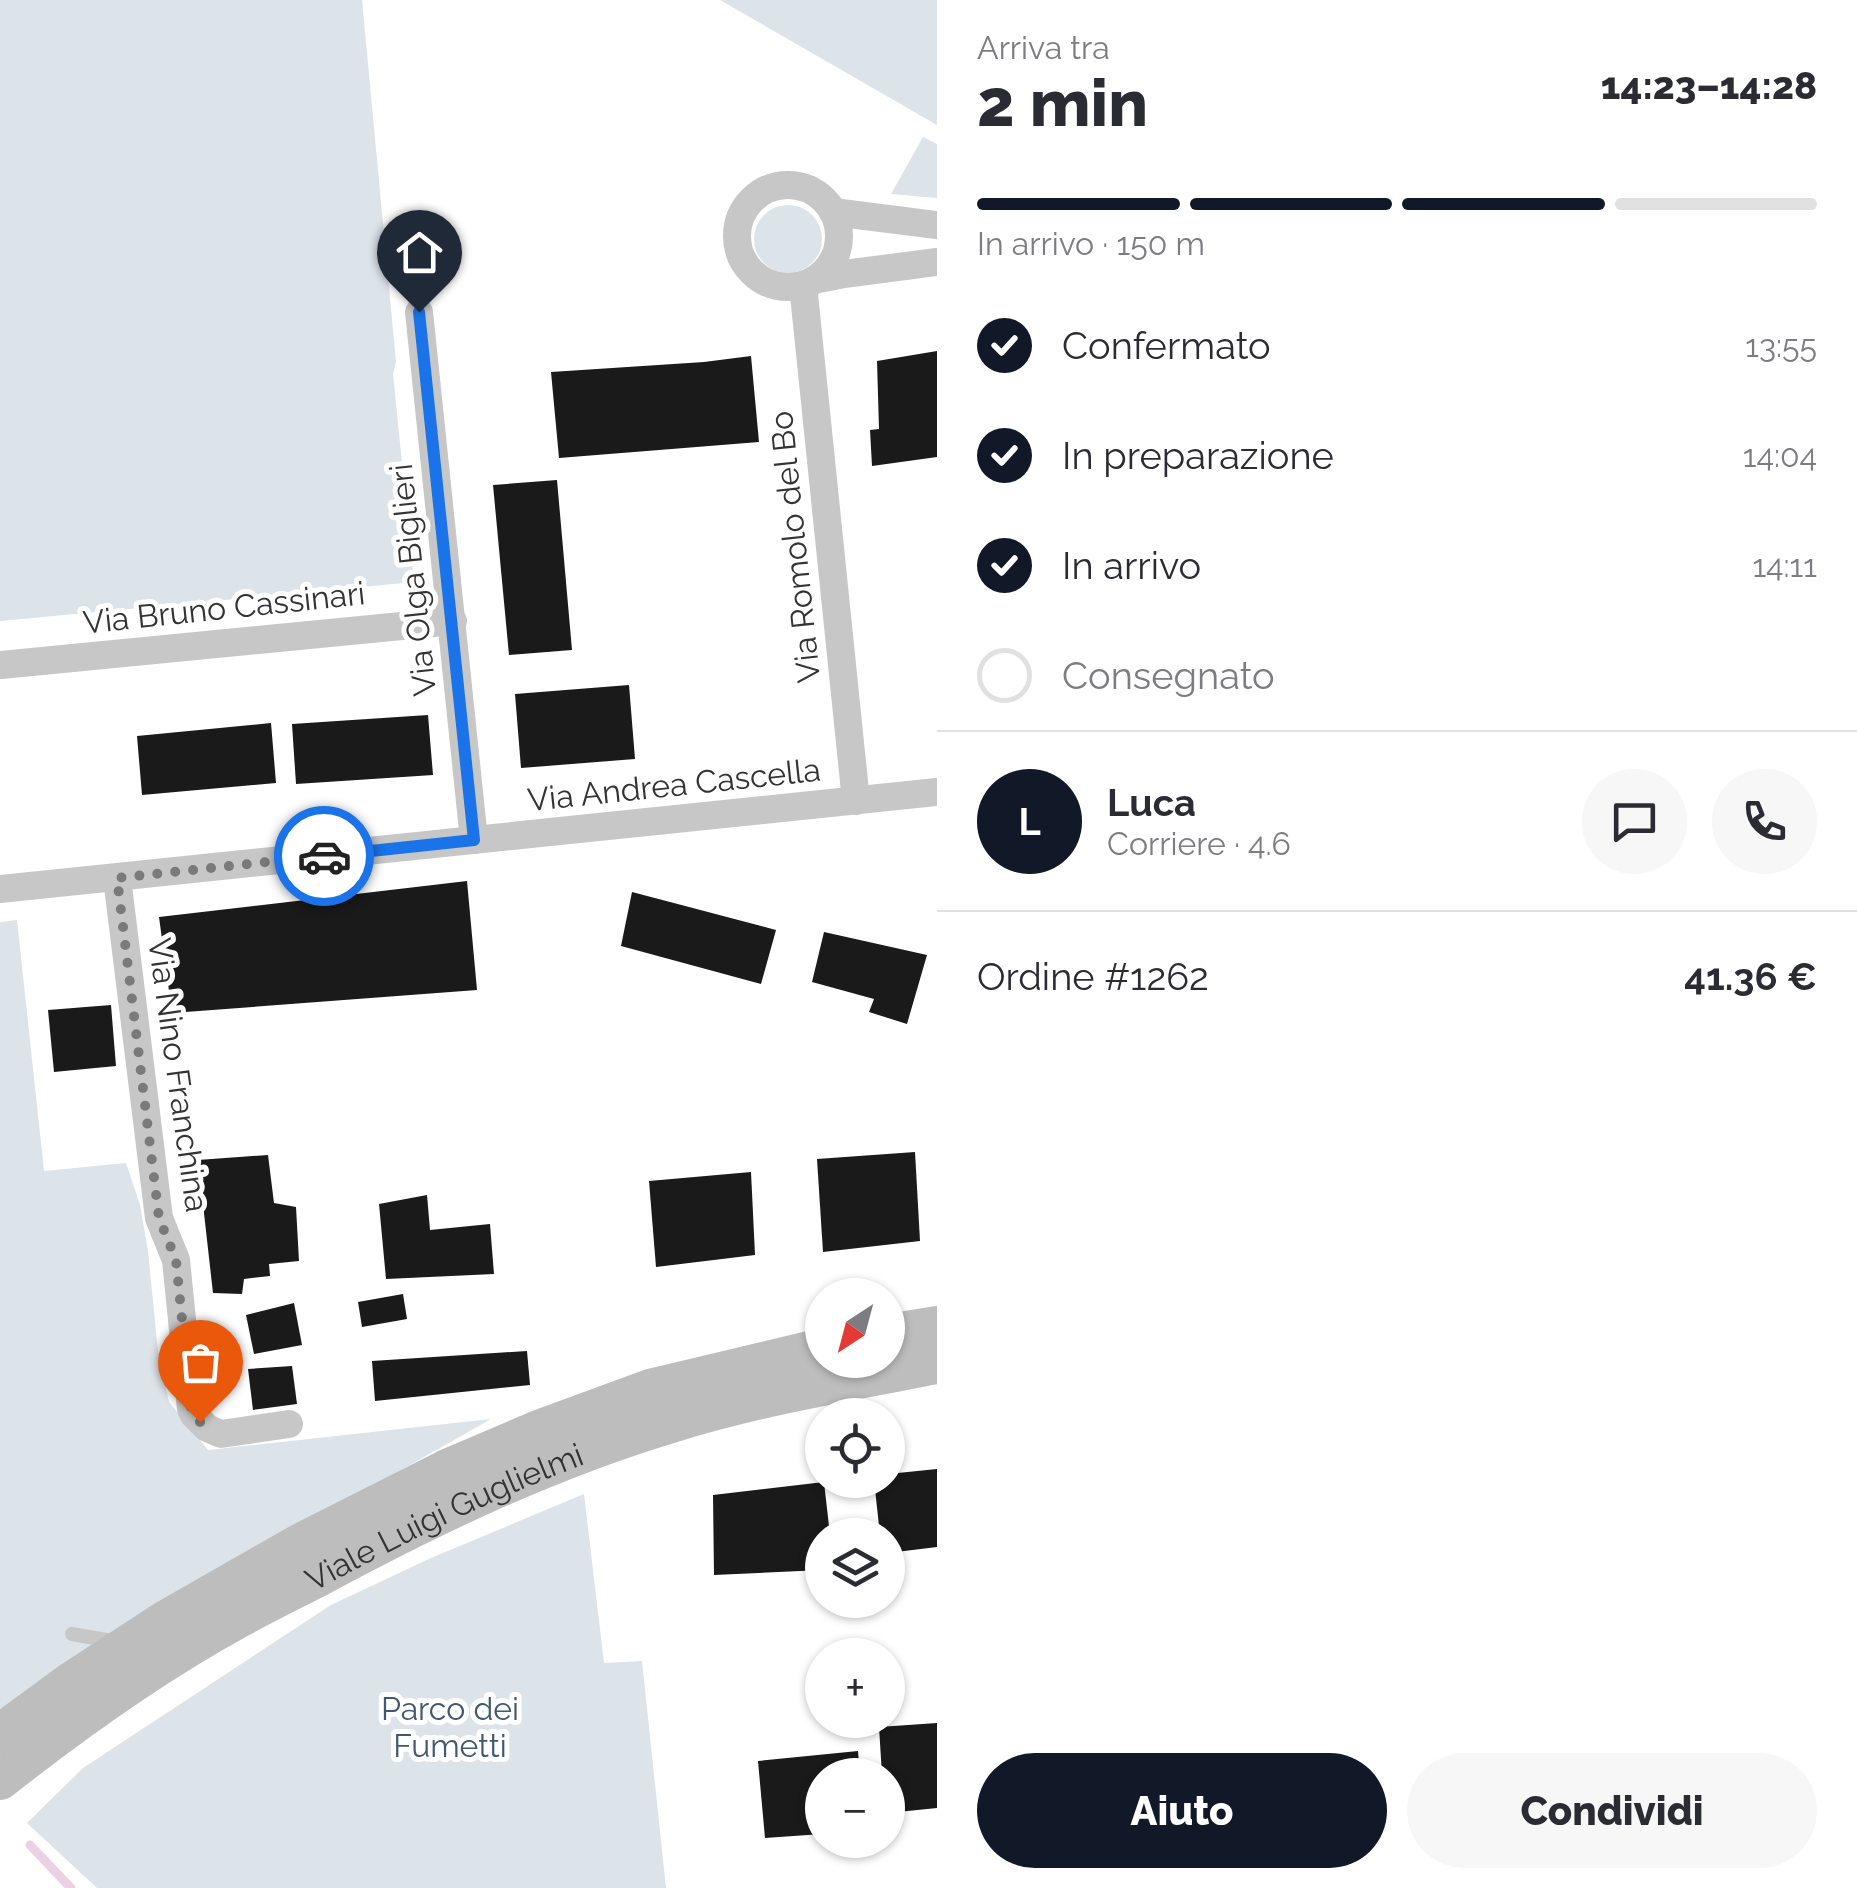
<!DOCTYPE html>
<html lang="it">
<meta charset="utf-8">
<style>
:root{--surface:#fff;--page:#f7f7f7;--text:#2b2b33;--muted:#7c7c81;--line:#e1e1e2;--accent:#111827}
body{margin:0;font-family:Raleway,sans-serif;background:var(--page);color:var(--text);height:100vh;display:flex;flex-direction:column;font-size:38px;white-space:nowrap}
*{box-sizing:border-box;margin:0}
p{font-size:32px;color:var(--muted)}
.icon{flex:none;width:55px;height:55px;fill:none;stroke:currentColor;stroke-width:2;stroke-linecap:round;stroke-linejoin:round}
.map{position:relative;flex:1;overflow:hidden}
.details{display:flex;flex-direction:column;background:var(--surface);width:920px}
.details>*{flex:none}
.needle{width:65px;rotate:216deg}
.buttons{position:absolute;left:805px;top:1278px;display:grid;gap:20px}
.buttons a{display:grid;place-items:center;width:100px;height:100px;border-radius:50%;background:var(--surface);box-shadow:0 2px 8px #0004;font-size:50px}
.pin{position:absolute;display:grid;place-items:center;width:85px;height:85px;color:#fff;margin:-102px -42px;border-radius:50% 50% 50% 0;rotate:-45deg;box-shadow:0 0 10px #0007}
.pin .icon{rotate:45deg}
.courier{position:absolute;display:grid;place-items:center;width:100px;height:100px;margin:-50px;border:8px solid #1a73e8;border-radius:50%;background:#fff;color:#222;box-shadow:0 2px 12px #0007}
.summary em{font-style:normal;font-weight:800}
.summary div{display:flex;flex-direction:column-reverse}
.summary{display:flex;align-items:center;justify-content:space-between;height:170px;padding:0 40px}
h1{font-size:65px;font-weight:800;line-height:75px}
.bar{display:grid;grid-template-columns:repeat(4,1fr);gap:15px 10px;align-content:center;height:120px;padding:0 40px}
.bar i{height:12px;border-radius:8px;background:var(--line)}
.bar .on{background:var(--accent)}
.bar p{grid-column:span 4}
.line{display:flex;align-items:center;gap:25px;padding:0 40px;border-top:2px solid var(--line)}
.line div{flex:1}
.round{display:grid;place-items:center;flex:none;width:105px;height:105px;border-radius:52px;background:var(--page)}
ol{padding:0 40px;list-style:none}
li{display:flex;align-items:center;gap:30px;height:110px}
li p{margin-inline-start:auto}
li .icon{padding:10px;border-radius:50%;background:var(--accent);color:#fff;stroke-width:4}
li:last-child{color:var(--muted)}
li i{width:55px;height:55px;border:5px solid var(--line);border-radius:50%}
.cta{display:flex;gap:20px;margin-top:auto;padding:20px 40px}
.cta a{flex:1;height:115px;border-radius:60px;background:var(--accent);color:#fff;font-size:40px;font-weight:800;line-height:115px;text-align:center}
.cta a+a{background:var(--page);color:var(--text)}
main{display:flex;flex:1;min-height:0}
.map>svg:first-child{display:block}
.green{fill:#dce3e9}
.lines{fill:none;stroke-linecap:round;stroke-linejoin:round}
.stream{stroke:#ecd0e3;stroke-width:9}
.building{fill:#1a1a1a}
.lane{stroke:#c7c7c7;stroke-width:14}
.street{stroke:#c7c7c7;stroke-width:28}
.secondary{stroke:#bdbdbd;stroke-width:40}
.done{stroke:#7a7a7a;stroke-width:10;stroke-dasharray:0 18}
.route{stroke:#1a73e8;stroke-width:12}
.labels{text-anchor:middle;stroke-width:10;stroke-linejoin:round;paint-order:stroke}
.street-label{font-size:32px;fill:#333;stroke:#fff}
.park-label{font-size:32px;fill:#42586d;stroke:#fff}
</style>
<main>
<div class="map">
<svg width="937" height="1888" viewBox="0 0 937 1888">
<rect width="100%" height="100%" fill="#fff"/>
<g class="green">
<path d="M0,0H362L396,362L393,374L414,582L0,621Z"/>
<path d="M720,0H937V125Z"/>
<path d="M923,137L937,144V198L891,194Z"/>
<circle cx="788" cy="239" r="34"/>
<path d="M17,920L44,1171L126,1163L140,1205L148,1251L158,1352L169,1402L208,1450L491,1419L188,1591L0,1723V922Z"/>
<path d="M584,1494L604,1663L642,1661L666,1888H97L27,1823L83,1768L331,1605L431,1558Z"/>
</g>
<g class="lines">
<path class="stream" d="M30,1845L71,1888"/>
</g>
<g class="building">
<path d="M937,351V457L872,466L870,430L879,429L877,361Z"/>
<path d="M751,356L759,442L559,458L551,372L704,362Z"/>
<path d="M557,480L572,650L509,655L493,485Z"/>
<path d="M629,685L635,759L521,768L515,694Z"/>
<path d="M428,715L433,775L296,784L292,724Z"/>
<path d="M271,723L276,783L142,795L137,736Z"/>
<path d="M467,881L477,990L172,1013L159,917Z"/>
<path d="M632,892L776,930L761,984L621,946Z"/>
<path d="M824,932L927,955L907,1024L869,1012L874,999L812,982Z"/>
<path d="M111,1005L116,1066L54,1072L48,1010Z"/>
<path d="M915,1152L920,1241L823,1252L817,1159Z"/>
<path d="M268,1155L274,1203L296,1207L299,1261L269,1264L270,1276L244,1279L242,1294L213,1293L198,1160Z"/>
<path d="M751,1172L755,1255L656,1267L649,1181Z"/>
<path d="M427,1195L430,1230L490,1224L494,1274L386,1279L379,1204Z"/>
<path d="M403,1294L407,1319L362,1327L358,1302Z"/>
<path d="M294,1303L302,1345L254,1354L246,1315Z"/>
<path d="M527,1351L530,1385L375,1401L372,1361Z"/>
<path d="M292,1366L297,1404L253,1410L248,1369Z"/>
<path d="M937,1469V1547L888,1553V1535H880L874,1480H888V1474Z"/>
<path d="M824,1482L830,1535H822V1570L714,1575L713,1495Z"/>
<path d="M937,1723V1808L888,1813V1775H882L879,1727Z"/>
<path d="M858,1751L860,1775H822V1834L765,1838L758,1761Z"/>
</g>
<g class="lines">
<path class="lane" d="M72,1634L118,1642"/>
<g class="street">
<circle cx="788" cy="236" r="51"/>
<path d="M833,212L937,225"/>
<path d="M814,280L844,274L937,262"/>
<path d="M803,285L856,801"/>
<path d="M419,312L474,840"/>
<path d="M1,665L453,621"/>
<path d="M117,878L159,1218L176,1260L191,1409L194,1415L207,1428L221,1434L289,1424"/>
<path d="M0,889L937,792"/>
</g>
<g class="secondary">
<path d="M888,1334L937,1326"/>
<path d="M0,1734L71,1682L166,1620L299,1544L445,1470L541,1429L650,1389L822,1348"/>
<path id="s1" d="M0,1780C75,1721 153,1665 237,1619C264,1604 291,1591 318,1577C431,1516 548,1460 671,1423C758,1396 848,1381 937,1364"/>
</g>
</g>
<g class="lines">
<path class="done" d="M200,1422L191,1409L176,1260L159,1218L117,878L324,856"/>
<path class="route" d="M324,856L474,840L419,312"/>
</g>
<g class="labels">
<g class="street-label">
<text transform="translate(795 547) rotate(-96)" y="11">Via Romolo del Bo</text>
<text transform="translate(413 580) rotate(-96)" y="11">Via Olga Biglieri</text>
<text transform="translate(224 608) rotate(-6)" y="11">Via Bruno Cassinari</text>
<text transform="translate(674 785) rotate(-6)" y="11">Via Andrea Cascella</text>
<text transform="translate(178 1075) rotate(82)" y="11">Via Nino Franchina</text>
<text dy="11" stroke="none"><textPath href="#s1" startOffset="518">Viale Luigi Guglielmi</textPath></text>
</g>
<g class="park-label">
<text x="450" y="1720">Parco dei<tspan x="450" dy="37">Fumetti</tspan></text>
</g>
</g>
</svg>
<div class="buttons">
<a><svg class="needle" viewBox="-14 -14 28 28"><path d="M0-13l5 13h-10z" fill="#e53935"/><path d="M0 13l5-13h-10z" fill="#7c7c81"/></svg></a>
<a><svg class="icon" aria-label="locate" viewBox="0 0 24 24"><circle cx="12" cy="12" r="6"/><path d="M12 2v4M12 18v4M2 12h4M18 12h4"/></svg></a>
<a><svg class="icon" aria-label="layers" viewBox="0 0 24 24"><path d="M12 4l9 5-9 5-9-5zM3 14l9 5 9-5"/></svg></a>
<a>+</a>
<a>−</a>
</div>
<div class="pin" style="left:200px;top:1422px;background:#ea580c"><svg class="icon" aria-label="bag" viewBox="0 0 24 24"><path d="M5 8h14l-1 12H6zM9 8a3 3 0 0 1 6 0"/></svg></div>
<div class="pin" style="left:419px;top:312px;background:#1f2937"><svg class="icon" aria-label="home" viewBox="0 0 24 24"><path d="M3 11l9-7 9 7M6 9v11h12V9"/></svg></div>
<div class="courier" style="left:324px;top:856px"><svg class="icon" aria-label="car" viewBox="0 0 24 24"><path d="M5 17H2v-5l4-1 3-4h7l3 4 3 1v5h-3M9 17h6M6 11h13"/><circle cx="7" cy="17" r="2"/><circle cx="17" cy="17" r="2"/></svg></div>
</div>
<section class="details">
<div class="summary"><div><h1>2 min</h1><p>Arriva tra</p></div><em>14:23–14:28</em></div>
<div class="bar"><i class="on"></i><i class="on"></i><i class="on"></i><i></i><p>In arrivo · 150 m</p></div>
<ol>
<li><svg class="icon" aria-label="check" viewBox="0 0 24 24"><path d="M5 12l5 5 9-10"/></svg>Confermato<p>13:55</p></li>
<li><svg class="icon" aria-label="check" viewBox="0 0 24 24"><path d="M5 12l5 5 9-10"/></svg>In preparazione<p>14:04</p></li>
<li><svg class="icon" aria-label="check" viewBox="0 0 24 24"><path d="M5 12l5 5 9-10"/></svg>In arrivo<p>14:11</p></li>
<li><i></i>Consegnato</li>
</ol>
<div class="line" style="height:180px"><b class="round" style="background:var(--accent);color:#fff">L</b><div><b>Luca</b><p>Corriere · 4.6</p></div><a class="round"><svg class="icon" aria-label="chat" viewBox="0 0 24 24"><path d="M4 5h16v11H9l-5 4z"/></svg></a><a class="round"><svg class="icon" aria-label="phone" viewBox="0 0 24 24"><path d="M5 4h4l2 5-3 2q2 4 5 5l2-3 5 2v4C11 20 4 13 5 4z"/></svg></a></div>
<div class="line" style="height:130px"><div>Ordine #1262</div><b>41.36 €</b></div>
<div class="cta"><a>Aiuto</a><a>Condividi</a></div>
</section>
</main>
